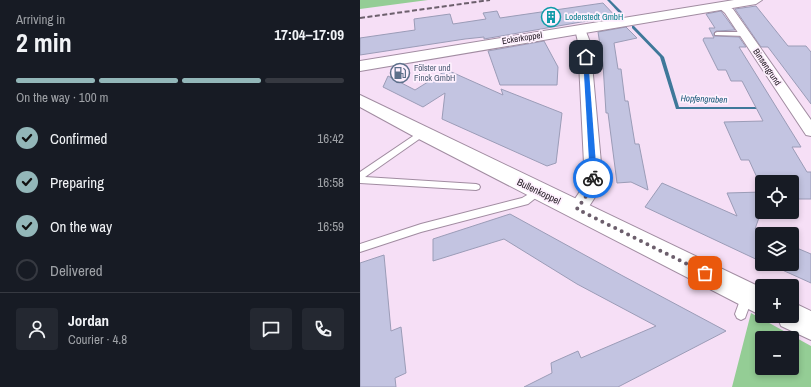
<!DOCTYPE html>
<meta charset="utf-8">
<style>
:root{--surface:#171b24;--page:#242831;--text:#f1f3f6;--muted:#9ea1a6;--line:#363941;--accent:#93b7b9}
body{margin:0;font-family:"Archivo Narrow",sans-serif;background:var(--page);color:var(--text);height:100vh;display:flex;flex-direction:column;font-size:15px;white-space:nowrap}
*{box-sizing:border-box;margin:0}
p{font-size:13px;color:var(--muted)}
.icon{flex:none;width:22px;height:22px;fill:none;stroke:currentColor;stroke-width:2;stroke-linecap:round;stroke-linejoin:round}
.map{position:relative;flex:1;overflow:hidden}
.details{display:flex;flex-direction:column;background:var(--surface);width:360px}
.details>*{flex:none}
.controls{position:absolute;left:395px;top:175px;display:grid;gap:8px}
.controls a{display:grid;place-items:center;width:44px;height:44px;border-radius:4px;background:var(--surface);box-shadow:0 2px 6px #0003;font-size:20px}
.pin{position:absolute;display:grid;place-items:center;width:34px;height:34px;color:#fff;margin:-17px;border-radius:8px;box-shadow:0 2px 6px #0006}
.courier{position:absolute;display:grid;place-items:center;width:40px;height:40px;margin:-20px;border:3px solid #1a73e8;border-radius:50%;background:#fff;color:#222;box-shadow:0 1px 5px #0007}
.headline em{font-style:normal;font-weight:800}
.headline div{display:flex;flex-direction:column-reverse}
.headline{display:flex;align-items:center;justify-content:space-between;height:68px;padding:0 16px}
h1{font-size:26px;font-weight:800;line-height:30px}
.bar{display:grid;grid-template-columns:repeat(4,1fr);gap:6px 4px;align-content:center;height:48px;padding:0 16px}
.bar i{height:5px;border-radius:3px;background:var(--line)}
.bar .on{background:var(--accent)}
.bar p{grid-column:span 4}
.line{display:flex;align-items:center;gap:10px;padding:0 16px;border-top:1px solid var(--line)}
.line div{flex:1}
.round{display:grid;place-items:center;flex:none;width:42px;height:42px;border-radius:4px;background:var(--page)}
ol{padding:0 16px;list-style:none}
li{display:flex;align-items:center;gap:12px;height:44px}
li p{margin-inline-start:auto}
li .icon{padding:4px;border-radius:50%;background:var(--accent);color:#111;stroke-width:4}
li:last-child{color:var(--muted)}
li i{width:22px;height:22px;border:2px solid var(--line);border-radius:50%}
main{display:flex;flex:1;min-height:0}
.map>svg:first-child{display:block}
.green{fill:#94cd95;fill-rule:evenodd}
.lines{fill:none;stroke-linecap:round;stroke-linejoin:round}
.stream{fill:#3f789a;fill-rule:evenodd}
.building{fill:#c3c4e1;stroke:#9b9cb7}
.service-casing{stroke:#a18ca1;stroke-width:2}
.minor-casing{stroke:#a18ca1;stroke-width:2}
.tertiary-casing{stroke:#a18ca1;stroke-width:2}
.service{fill:#fff;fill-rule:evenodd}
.minor{fill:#fff;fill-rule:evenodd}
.tertiary{fill:#fff;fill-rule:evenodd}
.rail{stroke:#6c5f6c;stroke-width:2;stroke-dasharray:5 2.5;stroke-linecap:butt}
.route{fill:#1a73e8}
.done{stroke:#6c5e6c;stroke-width:4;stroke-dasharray:0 7.2}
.labels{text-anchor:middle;stroke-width:3.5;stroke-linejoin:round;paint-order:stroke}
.far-culture-label{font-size:9px;fill:#0d838f;stroke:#fef0fe;text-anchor:start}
.far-street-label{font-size:9px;fill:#211921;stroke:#fef0fe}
.far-service-label{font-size:9px;fill:#4e5e75;stroke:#fef0fe;text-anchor:start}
.far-water-label{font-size:9px;font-style:italic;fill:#175877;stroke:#fef0fe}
.street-label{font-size:10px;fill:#211921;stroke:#fef0fe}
</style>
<main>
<section class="details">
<div class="headline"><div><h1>2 min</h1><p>Arriving in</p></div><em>17:04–17:09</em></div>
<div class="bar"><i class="on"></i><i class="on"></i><i class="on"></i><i></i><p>On the way · 100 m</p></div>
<ol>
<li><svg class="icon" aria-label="check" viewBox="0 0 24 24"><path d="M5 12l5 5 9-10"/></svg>Confirmed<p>16:42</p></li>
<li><svg class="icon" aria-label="check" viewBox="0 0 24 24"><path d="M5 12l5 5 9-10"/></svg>Preparing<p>16:58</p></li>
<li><svg class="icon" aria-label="check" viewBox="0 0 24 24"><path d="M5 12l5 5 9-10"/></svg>On the way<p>16:59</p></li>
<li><i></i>Delivered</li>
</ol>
<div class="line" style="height:72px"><a class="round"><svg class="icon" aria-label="person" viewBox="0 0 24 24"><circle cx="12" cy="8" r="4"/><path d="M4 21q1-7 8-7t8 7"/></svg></a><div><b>Jordan</b><p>Courier · 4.8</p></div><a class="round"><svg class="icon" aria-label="chat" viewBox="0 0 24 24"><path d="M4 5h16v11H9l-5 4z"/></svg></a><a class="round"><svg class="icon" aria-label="phone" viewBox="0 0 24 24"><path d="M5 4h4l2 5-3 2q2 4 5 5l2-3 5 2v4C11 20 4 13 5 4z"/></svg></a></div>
</section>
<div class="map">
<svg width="451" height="387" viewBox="0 0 451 387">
<rect width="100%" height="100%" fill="#f6dff6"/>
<g class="green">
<path d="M0,0H68L0,9Z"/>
<path d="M391,313L451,346V387H372ZM402,338H432V368H402Z"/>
</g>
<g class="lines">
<g class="stream">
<path d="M247,0H250L263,13V15H261Z"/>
<path d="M272,26H274L304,57L319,107H402L404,108L402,109H316L300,57L272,28Z"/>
</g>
</g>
<g class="building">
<path d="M243,3L257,18L221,22L124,39V37L105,39L0,55V38L55,30L54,19L90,14L93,24L126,19L123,13L137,11L140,18Z"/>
<path d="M396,6L428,46H446L451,52V104L408,47H401L375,9Z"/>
<path d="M361,11L375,30L356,31L354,33V36L379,37L386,47H379L441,147H432L447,172H451V199H432V182H399L389,160H381L364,122L403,121L382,81H371L366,70H358L343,40L344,38H354L349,28H355L346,14Z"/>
<path d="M266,27L277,38L254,43L258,69H261L265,101H268L275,144H279L288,190L271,182L257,183L248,113H246L243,64L238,32Z"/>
<path d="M184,41L198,67L197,85H140L128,51Z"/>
<path d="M87,70L143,95L141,89L202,113L196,163L187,166L82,119L85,93L63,107L23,87L28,76L55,90Z"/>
<path d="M302,183L377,216L367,193L402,192V209L395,229L402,232V262L285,207Z"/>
<path d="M150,214L263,276L366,331L258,387H164L192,373L191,363L218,351L221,358L296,326L217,284L144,239L73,261V239Z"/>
<path d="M432,246L451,254V283L409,264H432Z"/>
<path d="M24,255L31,331L41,327L46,373L35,378L36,387H0V263Z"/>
</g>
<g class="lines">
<defs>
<g id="service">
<path d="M357,32H385L388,34L385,36L355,35V33Z"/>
<path d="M62,130L65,131L66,133L65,135L5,177L116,184L119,185L120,187L119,189L116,190L0,183V172Z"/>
<path d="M179,188L182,189L183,191L182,193L168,204L61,232L0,252V244L61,224L162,198Z"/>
<path d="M387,291L391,292L393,296L385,318L381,320L377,318L375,314L383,292Z"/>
</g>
<g id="minor">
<path d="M362,3L373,9L451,120V136L446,135L365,13L357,6Z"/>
<path d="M220,26L225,29L230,42L243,185L224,214L217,217L210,214L208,209L225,184L218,42L215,29Z"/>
</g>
<g id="tertiary">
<path d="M374,0H402L396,4L0,71V61Z"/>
<path d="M0,95L402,288V316L55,137L0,107Z"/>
<path d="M432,302L451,311V340L421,326L417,316H432Z"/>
</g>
</defs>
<use href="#service" class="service-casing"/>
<use href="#minor" class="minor-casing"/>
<use href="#tertiary" class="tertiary-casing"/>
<use href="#service" class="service"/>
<use href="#minor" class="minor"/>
<use href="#tertiary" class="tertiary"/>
<path class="rail" d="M0,18L130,0"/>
</g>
<path class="route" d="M226,56L228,57L237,178L233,180L230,178L223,57Z"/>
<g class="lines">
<path class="done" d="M233,178L234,185L217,209L345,273"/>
</g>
<defs>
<symbol id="building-ring" viewBox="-11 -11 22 22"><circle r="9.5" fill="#fef0fe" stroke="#0f9aa8" stroke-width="1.5"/><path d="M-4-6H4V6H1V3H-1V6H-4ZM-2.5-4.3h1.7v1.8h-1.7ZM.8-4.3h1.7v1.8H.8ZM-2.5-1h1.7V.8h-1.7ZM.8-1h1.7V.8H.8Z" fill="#0f9aa8"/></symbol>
<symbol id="fuel-ring" viewBox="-11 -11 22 22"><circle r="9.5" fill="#fef0fe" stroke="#5c6f8a" stroke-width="1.5"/><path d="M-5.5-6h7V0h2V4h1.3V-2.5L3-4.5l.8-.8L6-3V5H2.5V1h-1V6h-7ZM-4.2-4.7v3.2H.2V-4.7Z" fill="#5c6f8a"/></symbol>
</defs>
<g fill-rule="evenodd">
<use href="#building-ring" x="180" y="6" width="22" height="22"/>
<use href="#fuel-ring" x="29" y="62" width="22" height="22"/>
</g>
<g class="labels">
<g class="far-culture-label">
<text x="205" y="20">Loderstedt GmbH</text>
</g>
<g class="far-street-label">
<text transform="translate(162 38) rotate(-9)" y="3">Eckerkoppel</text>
<text transform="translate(407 67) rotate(56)" y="3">Binsengrund</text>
</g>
<g class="far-service-label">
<text x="54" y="71">Fölster und<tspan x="54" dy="10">Finck GmbH</tspan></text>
</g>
<g class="far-water-label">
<text transform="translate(344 99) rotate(2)" y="3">Hopfengraben</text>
</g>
<g class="street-label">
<text transform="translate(179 191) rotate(26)" y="4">Bullenkoppel</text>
</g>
</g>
</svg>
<div class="controls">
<a><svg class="icon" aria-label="locate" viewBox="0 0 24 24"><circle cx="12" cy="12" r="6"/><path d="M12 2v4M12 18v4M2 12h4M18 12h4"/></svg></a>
<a><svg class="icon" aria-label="layers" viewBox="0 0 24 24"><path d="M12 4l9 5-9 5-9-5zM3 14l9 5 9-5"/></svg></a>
<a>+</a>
<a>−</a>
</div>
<div class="pin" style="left:345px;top:273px;background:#ea580c"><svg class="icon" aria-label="bag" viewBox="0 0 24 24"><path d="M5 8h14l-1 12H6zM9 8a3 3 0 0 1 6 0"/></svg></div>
<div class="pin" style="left:226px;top:57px;background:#1f2937"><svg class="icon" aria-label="home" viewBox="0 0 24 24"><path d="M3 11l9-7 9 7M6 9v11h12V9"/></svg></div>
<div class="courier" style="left:233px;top:178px"><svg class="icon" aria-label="bike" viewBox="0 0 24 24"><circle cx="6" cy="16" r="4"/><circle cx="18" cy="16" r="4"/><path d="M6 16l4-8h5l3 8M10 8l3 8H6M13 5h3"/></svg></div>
</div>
</main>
